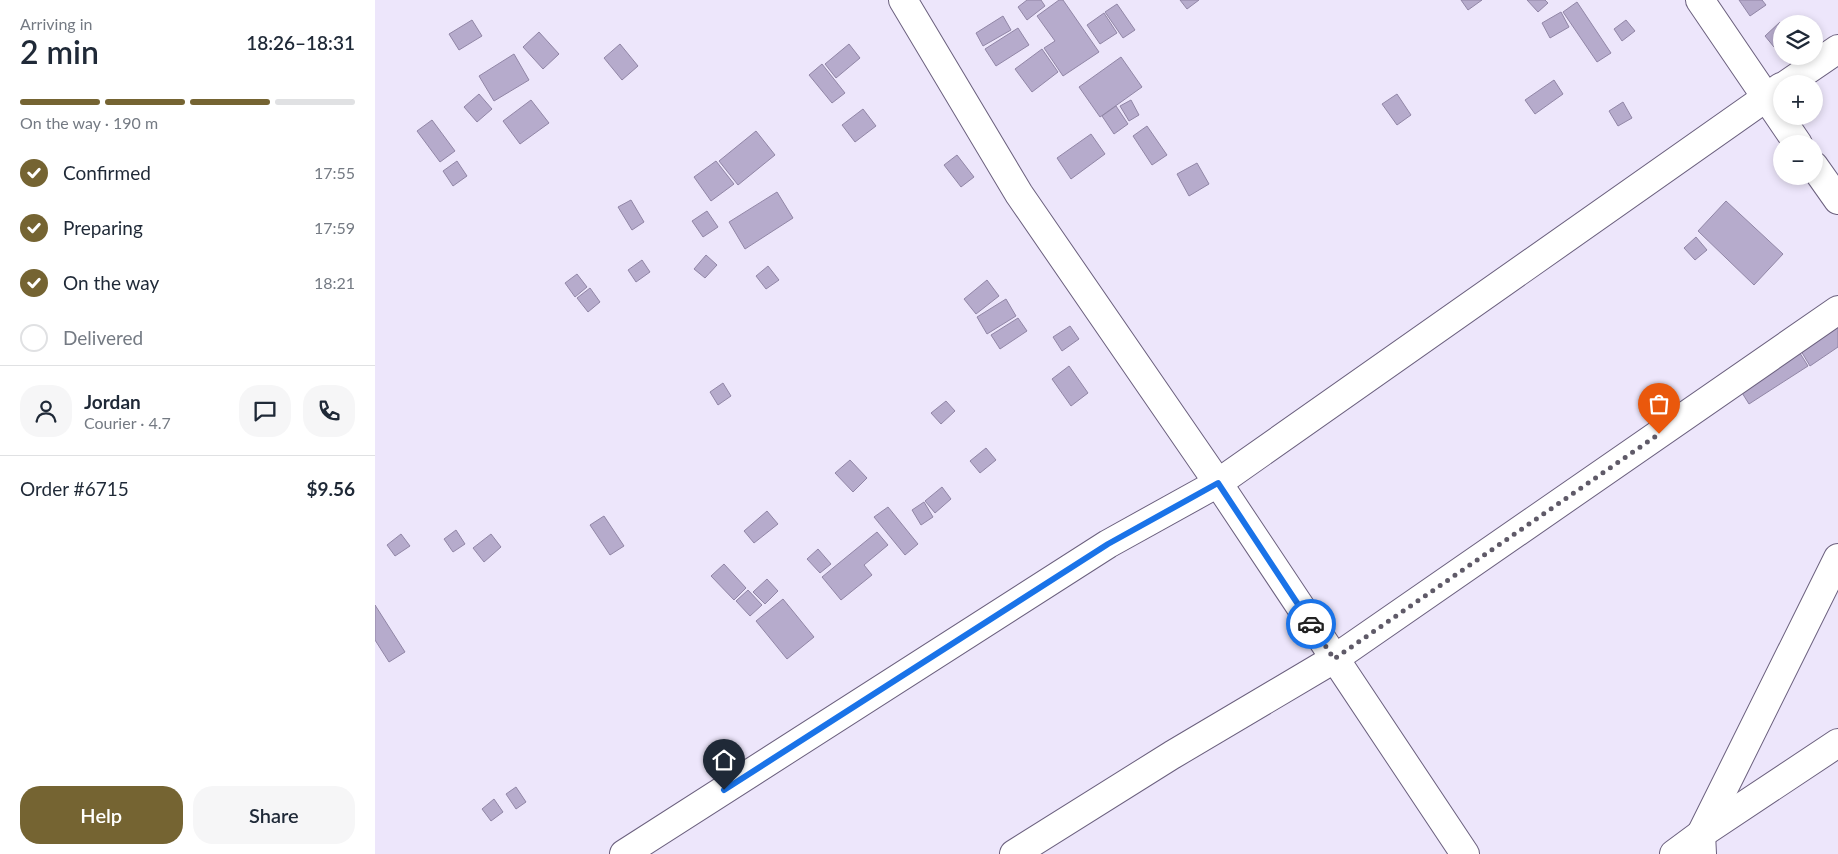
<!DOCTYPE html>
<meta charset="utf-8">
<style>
:root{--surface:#fff;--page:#f6f6f7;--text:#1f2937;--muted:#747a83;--line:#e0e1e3;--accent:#756432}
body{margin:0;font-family:Lato,sans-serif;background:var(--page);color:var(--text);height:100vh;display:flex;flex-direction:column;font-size:19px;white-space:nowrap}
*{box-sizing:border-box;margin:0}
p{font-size:16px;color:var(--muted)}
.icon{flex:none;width:28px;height:28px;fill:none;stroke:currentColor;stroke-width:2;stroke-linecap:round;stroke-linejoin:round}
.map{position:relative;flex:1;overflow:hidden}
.details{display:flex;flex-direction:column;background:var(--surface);width:375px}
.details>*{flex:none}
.fabs{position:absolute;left:1398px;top:15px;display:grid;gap:10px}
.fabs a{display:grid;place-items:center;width:50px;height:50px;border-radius:50%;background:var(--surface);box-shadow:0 2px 8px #0003;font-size:25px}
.pin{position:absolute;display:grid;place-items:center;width:42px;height:42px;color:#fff;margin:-51px -21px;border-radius:50% 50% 50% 0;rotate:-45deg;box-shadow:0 0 5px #0007}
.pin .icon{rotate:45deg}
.courier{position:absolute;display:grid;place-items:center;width:50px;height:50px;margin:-25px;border:4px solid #1a73e8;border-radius:50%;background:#fff;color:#222;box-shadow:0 1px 6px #0007}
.headline em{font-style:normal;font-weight:600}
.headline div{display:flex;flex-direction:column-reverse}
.headline{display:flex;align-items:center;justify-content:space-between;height:85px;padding:0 20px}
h1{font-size:32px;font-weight:600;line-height:38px}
.bar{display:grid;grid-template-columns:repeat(4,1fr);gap:8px 5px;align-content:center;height:60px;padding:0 20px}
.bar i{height:6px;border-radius:4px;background:var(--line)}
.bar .active{background:var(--accent)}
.bar p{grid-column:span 4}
.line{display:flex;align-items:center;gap:12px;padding:0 20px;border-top:1px solid var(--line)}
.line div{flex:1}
.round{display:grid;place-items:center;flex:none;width:52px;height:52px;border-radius:20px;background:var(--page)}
ol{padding:0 20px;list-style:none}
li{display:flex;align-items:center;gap:15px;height:55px}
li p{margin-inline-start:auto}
li .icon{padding:5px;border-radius:50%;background:var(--accent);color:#fff;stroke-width:4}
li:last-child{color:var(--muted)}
li i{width:28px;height:28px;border:2px solid var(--line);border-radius:50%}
.primary-button{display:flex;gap:10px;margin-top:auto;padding:10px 20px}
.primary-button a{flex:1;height:58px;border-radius:20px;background:var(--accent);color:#fff;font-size:20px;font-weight:600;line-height:58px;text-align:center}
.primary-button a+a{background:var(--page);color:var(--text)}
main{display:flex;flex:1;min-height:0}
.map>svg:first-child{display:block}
.building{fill:#b6abcc;stroke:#9186a6}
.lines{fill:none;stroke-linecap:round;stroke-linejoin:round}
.minor-casing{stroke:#6b607e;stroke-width:30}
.minor{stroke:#fff;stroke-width:28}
.done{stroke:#5f5a68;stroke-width:5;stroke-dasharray:0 9}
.route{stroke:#1a73e8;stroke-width:6}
</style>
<main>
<section class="details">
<div class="headline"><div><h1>2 min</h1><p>Arriving in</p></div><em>18:26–18:31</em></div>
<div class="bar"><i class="active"></i><i class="active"></i><i class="active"></i><i></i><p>On the way · 190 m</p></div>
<ol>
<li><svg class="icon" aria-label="check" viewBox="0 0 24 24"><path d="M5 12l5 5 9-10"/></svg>Confirmed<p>17:55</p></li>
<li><svg class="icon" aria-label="check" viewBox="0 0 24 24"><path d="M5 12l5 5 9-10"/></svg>Preparing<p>17:59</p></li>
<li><svg class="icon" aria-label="check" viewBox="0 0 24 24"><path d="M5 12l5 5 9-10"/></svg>On the way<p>18:21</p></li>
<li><i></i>Delivered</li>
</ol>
<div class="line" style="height:90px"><a class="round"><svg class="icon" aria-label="person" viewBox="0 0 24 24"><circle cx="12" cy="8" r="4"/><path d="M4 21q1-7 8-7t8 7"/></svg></a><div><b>Jordan</b><p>Courier · 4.7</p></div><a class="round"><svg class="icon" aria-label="chat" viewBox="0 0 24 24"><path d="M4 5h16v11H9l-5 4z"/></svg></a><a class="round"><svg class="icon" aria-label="phone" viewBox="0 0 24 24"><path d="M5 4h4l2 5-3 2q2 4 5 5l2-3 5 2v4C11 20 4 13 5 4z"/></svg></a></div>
<div class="line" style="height:65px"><div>Order #6715</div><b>$9.56</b></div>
<div class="primary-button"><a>Help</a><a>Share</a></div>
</section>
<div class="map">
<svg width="1463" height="854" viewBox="0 0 1463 854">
<rect width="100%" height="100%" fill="#ede6fb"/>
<g class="building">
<path d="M652,0H666L670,6L652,20L643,7Z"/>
<path d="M684,0H688L724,52L688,76L669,48L680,41L662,16Z"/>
<path d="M805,0H824L812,9Z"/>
<path d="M1086,0H1107L1093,10Z"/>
<path d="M1152,0H1170L1173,3L1163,12Z"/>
<path d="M1364,0H1387L1391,5L1375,16Z"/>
<path d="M1202,2L1236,53L1222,62L1188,12Z"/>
<path d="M742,4L760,30L748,38L730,12Z"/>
<path d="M1186,12L1194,27L1175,38L1167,23Z"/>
<path d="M729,13L742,33L725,44L712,25Z"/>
<path d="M628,16L636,30L608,46L601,33Z"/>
<path d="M97,20L107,36L84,50L74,34Z"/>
<path d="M1251,20L1260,31L1247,41L1239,29Z"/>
<path d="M1405,22L1406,41L1399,47L1390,36Z"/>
<path d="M643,28L654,45L621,66L610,49Z"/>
<path d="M164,32L184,54L168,69L148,47Z"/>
<path d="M245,44L263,66L247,80L229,58Z"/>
<path d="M474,44L485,58L461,78L450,64Z"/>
<path d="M667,49L683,72L657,92L640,69Z"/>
<path d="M139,54L154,80L119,101L104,76Z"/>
<path d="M746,57L767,87L725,117L704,87Z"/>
<path d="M447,64L470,93L457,103L434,75Z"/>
<path d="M1179,80L1188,94L1160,114L1150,100Z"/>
<path d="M104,94L117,109L102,122L89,107Z"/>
<path d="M1022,94L1036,115L1022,125L1007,104Z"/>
<path d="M156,100L174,123L145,144L128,121Z"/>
<path d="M756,100L764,115L754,121L745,106Z"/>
<path d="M1248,102L1257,118L1243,126L1234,111Z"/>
<path d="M741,106L753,124L739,134L727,116Z"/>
<path d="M488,109L501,126L480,142L467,125Z"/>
<path d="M57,120L80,151L65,162L42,131Z"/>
<path d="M772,126L792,155L777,165L758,136Z"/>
<path d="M381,131L400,155L363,185L344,161Z"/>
<path d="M716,134L730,154L696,179L682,158Z"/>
<path d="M582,155L599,177L586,187L569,165Z"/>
<path d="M82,161L92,176L78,186L68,171Z"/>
<path d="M341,161L359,184L336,201L319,177Z"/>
<path d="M822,163L834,184L814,196L802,174Z"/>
<path d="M402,192L418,218L370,249L354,222Z"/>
<path d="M256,200L269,222L257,230L243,207Z"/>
<path d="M1351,201L1408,254L1379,285L1323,231Z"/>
<path d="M332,211L343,227L328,237L317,221Z"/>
<path d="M1321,237L1332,250L1320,260L1309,248Z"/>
<path d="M331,255L342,265L330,278L319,269Z"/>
<path d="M267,260L275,272L261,282L253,270Z"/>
<path d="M393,266L404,280L391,289L381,276Z"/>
<path d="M202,274L212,287L200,297L190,283Z"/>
<path d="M612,280L624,296L601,314L589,299Z"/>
<path d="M215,288L225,302L213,312L202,298Z"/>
<path d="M631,299L641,316L612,334L602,317Z"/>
<path d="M643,318L652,331L625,349L616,335Z"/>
<path d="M695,326L704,339L687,351L678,337Z"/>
<path d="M1463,327V347L1435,366L1426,351Z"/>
<path d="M1423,350L1433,366L1374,404L1364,388Z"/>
<path d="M694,366L713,393L696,406L677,379Z"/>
<path d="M348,383L356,396L343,405L335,392Z"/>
<path d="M571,401L580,411L566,424L556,413Z"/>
<path d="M611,448L621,460L605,473L595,461Z"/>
<path d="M475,460L492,478L478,492L460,473Z"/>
<path d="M567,487L576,499L560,513L550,501Z"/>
<path d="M549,502L558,517L546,525L537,510Z"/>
<path d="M513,507L543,544L530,555L499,517Z"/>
<path d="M392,511L403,524L379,543L369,531Z"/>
<path d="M229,516L249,546L235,555L215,525Z"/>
<path d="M81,530L90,544L78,552L69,539Z"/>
<path d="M502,532L513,545L489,565L497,575L466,600L447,577Z"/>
<path d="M26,534L35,546L20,556L12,545Z"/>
<path d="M116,534L126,547L109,562L98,548Z"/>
<path d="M443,549L456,564L445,573L432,559Z"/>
<path d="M349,564L371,588L359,600L336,576Z"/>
<path d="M392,579L403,591L390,604L378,592Z"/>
<path d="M373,590L387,605L375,616L361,601Z"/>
<path d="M408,599L439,637L412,659L381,621Z"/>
<path d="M0,605L30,652L14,662L0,640Z"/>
<path d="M141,787L151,802L141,809L131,794Z"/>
<path d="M119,799L128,812L116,821L107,809Z"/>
</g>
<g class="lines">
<defs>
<g id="minor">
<path d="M528,0L644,194L843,483L1090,854"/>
<path d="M1325,0L1423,144"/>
<path d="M1412,84L1463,49"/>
<path d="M1439,166L1463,200"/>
<path d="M249,854L733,544L843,483L1406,87"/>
<path d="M639,854L797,755L959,659L1463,310"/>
<path d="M1299,854L1326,834L1463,743"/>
<path d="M1327,854L1326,834L1463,558"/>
</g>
</defs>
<use href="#minor" class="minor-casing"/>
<use href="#minor" class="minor"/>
</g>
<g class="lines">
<path class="done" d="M936,624L959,659L1284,434"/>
<path class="route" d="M349,790L733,544L843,483L936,624"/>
</g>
</svg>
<div class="fabs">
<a><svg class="icon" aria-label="layers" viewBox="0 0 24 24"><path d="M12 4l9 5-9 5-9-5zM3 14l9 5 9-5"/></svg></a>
<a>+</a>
<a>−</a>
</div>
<div class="pin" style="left:1284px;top:434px;background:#ea580c"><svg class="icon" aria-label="bag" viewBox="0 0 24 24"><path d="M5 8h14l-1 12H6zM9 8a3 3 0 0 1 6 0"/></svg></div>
<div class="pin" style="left:349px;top:790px;background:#1f2937"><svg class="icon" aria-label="home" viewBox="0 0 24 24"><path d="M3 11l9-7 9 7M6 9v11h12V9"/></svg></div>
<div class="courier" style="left:936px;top:624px"><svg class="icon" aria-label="car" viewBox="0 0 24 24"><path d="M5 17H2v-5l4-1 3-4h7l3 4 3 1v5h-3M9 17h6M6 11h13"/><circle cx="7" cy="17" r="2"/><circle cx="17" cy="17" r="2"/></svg></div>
</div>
</main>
